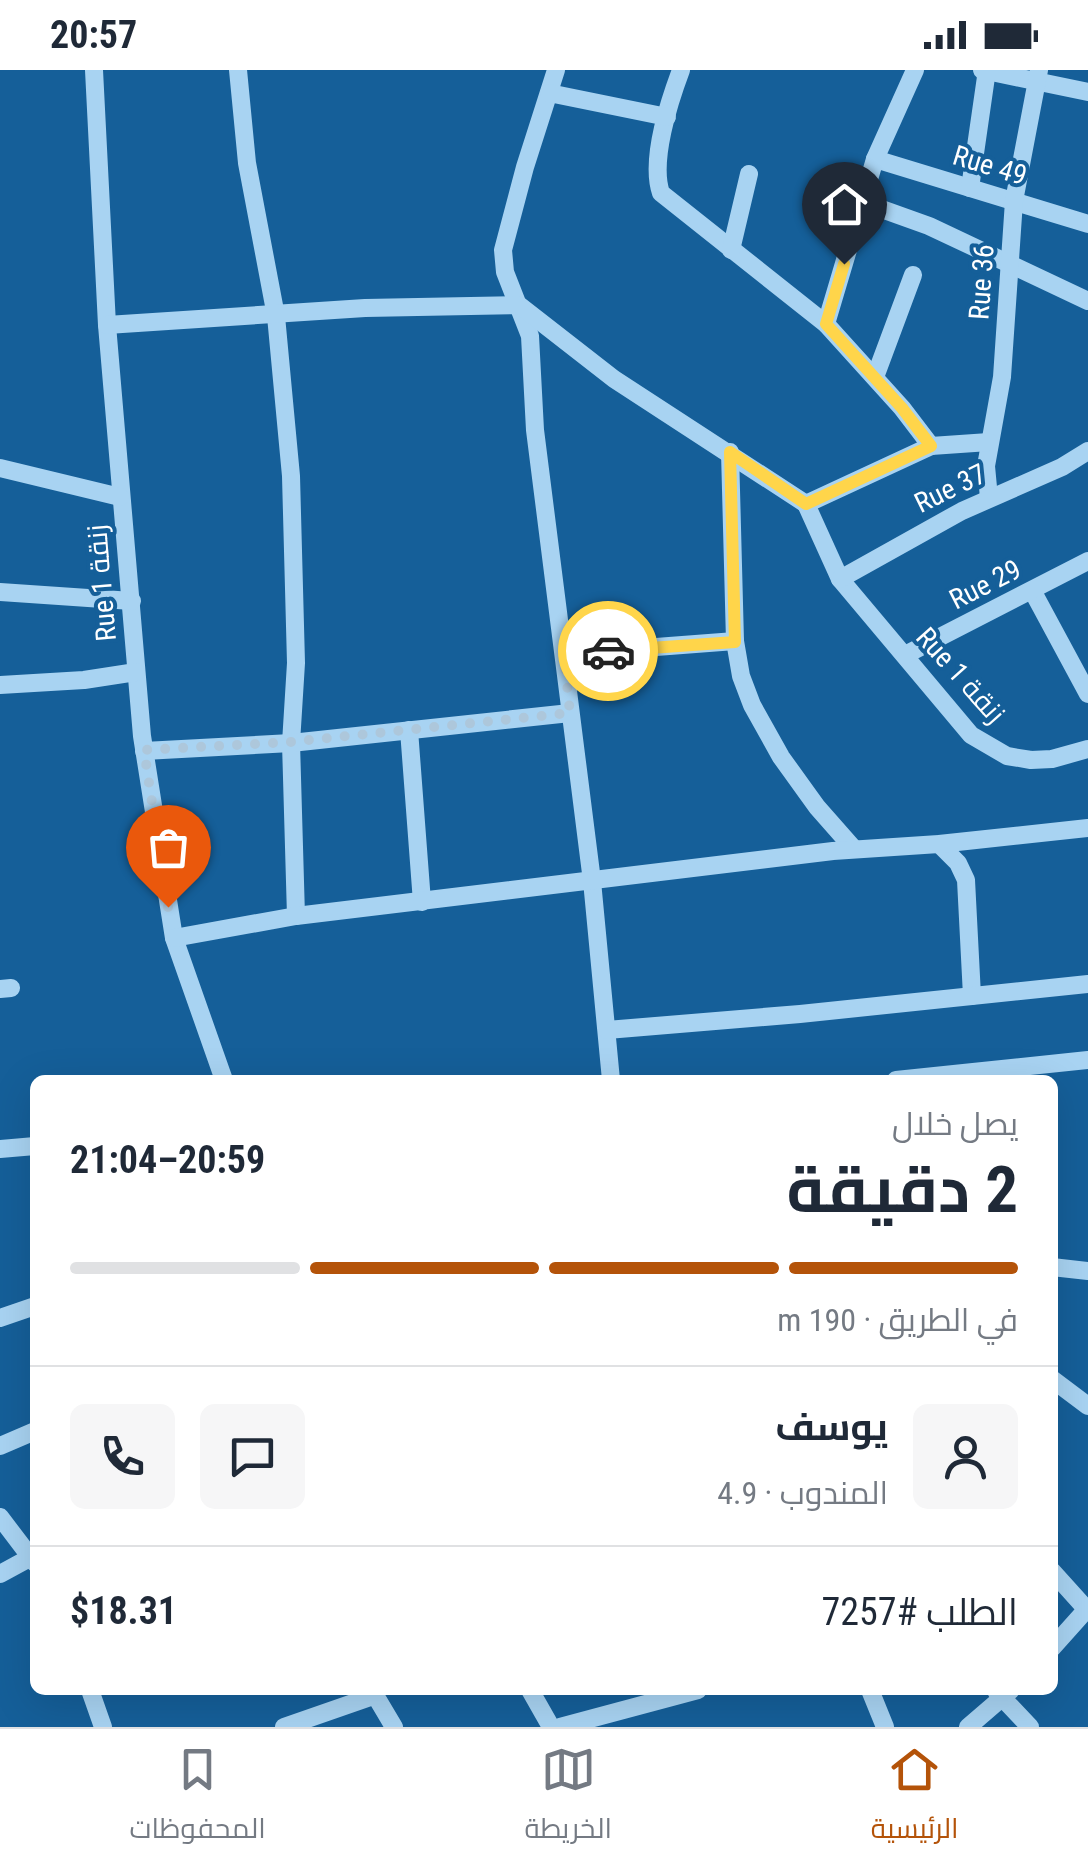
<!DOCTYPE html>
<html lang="ar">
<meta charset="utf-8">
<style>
:root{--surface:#fff;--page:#f6f6f7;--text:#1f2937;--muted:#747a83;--line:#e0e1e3;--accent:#b45309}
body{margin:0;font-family:"Roboto Condensed",Cairo,sans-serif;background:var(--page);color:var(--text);direction:rtl;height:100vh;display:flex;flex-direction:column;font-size:38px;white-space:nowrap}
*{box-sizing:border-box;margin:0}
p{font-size:32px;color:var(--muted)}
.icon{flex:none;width:55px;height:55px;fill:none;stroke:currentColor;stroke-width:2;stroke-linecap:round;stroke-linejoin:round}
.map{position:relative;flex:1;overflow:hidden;direction:ltr}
.sheet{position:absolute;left:30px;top:1005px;width:1028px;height:620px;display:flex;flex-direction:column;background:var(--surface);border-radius:15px;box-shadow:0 10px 40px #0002;direction:rtl}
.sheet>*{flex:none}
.pin{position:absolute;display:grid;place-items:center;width:85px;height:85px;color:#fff;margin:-102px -42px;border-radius:50% 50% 50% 0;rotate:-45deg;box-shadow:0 0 10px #0007}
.pin .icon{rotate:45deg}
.courier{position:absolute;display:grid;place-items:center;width:100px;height:100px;margin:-50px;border:8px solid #ffd54a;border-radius:50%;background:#fff;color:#222;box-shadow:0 2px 12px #0007}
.summary em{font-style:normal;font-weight:700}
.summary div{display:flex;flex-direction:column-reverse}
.summary{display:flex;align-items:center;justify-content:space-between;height:170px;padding:0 40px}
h1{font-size:65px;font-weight:700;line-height:75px}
.bar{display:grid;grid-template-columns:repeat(4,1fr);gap:15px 10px;align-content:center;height:120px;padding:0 40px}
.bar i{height:12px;border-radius:8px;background:var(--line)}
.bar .on{background:var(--accent)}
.bar p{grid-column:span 4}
.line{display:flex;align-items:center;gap:25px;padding:0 40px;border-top:2px solid var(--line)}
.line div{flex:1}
.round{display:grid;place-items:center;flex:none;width:105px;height:105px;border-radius:15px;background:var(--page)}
.status{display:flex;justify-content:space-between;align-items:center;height:70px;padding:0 50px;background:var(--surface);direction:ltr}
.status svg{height:28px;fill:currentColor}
.tabs{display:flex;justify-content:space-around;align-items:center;height:140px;border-top:2px solid var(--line);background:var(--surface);font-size:28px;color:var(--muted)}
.tabs a{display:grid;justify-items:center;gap:5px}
.tabs .on{color:var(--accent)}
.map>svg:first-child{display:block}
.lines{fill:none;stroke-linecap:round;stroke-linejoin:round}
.minor{stroke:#a8d3f2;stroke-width:18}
.done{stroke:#adc7db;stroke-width:10;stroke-dasharray:0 18}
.route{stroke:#ffd54a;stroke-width:12}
.labels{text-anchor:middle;stroke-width:8;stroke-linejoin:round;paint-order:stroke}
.street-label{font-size:28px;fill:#fff;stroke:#155f99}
</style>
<div class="status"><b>20:57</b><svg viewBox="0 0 49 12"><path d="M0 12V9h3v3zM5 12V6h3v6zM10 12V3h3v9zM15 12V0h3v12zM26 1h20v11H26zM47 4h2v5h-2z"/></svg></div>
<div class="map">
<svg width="1088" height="1657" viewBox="0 0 1088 1657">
<rect width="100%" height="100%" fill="#155f99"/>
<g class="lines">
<g class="minor">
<path d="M94,0L107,255L142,666L174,868L224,1010"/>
<path d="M238,0L247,93L276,246L291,406L296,593L291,673L296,846"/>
<path d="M556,0L525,97L503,180L505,202L530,266L535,360L592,811L611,1010"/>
<path d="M681,0C669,32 650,91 661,123L826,254L902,338L931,376"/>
<path d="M982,0L1088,22"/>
<path d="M549,23L667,47"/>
<path d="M875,89L1088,154"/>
<path d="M970,118L987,0"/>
<path d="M862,132L929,156L1088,231"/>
<path d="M731,180L749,104"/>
<path d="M826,254L875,89L915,0"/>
<path d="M107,255L365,238L519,235L614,309L806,434"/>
<path d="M875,307L913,205"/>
<path d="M730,382L735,571L741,606L752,635L781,687L817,737L854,779"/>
<path d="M0,398L120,427"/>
<path d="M989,428L986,396L1002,307L1014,131L1039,0"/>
<path d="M806,434L840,509L971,665L1007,686L1031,690L1052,689L1088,679"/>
<path d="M806,434L931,376L989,372"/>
<path d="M840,509L962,441L1062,397L1088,381"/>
<path d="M0,522L132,531"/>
<path d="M1033,522L1088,624"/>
<path d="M564,584L735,571"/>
<path d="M905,585L1088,491"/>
<path d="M0,615L84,610L136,602"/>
<path d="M409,660L422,832"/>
<path d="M144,681L291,673L570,643"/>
<path d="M939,774L958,793L966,810L972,926"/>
<path d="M174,868L296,846L833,781L939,774L1088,758"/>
<path d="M0,919L11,918"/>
<path d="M607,960L800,944L1088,914"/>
<path d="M896,1010L1088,990"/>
<path d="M0,1079L35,1076"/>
<path d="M1052,1197L1088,1201"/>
<path d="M0,1248L35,1236"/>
<path d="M1052,1309L1088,1336"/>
<path d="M0,1376L35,1361"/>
<path d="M0,1447L35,1493"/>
<path d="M1052,1501L1088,1541"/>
<path d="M0,1504L35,1485"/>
<path d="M1052,1578L1086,1540"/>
<path d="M90,1620L103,1657"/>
<path d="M372,1620L394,1657"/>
<path d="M530,1620L551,1657"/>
<path d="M870,1620L885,1657"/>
<path d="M996,1621L1030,1657"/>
<path d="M284,1657L376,1625"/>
<path d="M560,1657L698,1620"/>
<path d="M968,1657L1011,1620"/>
</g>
</g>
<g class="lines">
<path class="done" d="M168,837L144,680L290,672L570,643L564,584L608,581"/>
<path class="route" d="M608,581L735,572L730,382L806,434L931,376L902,338L826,254L844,194"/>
</g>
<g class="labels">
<g class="street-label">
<text transform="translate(990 95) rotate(17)" y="10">Rue 49</text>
<text transform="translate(981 212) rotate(-86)" y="10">Rue 36</text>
<text transform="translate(950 418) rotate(-26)" y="10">Rue 37</text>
<text transform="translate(101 513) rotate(-95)" y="10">Rue 1 زنقة</text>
<text transform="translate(985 514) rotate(-27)" y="10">Rue 29</text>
<text transform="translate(961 605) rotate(48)" y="10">Rue 1 زنقة</text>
</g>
</g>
</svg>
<div class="pin" style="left:168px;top:837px;background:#ea580c"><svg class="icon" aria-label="bag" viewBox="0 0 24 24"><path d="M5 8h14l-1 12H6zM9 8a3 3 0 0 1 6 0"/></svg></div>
<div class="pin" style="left:844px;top:194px;background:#1f2937"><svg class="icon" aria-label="home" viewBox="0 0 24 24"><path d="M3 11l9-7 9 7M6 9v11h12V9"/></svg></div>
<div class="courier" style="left:608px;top:581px"><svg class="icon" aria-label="car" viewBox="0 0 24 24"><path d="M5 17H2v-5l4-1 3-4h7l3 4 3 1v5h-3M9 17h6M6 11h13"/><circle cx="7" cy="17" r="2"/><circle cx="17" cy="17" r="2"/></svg></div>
<section class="sheet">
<div class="summary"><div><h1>2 دقيقة</h1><p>يصل خلال</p></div><em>20:59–21:04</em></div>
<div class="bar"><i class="on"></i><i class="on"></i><i class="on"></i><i></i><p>في الطريق · 190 m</p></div>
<div class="line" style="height:180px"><a class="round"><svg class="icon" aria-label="person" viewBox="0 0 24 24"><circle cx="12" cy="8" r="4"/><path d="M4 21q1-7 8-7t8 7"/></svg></a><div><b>يوسف</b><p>المندوب · 4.9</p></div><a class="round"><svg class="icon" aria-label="chat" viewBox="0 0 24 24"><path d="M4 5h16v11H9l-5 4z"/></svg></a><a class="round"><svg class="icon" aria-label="phone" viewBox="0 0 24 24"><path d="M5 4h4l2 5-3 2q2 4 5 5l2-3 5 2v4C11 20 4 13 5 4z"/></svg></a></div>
<div class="line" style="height:130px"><div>الطلب #7257</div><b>$18.31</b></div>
</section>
</div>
<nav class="tabs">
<a class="on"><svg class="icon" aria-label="home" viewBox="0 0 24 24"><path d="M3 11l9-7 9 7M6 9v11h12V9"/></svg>الرئيسية</a>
<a><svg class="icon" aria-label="map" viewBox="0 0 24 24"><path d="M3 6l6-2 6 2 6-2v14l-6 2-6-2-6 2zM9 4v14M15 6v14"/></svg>الخريطة</a>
<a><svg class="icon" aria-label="saved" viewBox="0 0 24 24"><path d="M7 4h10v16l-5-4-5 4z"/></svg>المحفوظات</a>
</nav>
